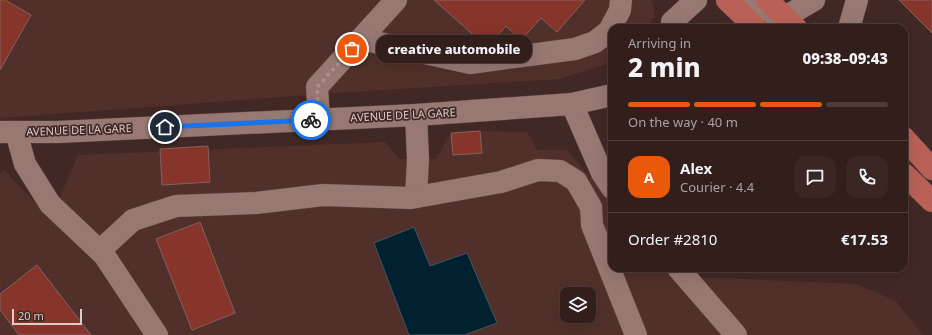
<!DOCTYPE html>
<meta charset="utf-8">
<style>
:root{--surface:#321e1b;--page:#3a2724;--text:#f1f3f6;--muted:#a8a2a3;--line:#4d3c3a;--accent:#ea580c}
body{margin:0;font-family:"Noto Sans",sans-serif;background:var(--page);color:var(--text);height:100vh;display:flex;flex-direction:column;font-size:15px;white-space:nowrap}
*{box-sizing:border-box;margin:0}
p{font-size:13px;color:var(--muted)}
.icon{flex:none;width:22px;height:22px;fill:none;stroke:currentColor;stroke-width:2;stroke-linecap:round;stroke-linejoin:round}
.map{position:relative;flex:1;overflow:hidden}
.side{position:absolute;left:608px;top:24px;width:300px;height:248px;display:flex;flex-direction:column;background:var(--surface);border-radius:12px;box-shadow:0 4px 16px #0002,0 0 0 1px var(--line)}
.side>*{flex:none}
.fabs{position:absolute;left:560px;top:287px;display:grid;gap:8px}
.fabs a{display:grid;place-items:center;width:36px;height:36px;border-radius:8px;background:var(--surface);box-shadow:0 4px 16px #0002,0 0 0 1px var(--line);font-size:20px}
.scale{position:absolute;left:12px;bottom:10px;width:70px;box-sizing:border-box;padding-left:4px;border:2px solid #deccca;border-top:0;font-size:11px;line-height:14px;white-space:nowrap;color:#deccca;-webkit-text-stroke:3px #422824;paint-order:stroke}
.pin{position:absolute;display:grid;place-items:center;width:34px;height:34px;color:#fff;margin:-17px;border:2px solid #fff;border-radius:50%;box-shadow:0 1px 4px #0007}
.courier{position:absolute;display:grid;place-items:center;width:40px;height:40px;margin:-20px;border:3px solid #1a73e8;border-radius:50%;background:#fff;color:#222;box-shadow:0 1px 5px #0007}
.bubble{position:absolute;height:28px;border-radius:12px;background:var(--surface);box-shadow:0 4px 16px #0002,0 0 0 1px var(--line);font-size:13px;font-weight:800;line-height:28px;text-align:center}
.overview em{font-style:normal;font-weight:800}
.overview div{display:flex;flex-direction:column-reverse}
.overview{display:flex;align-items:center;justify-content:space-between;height:68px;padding:0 20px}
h1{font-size:26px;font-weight:800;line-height:30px}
.bar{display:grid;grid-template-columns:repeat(4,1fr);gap:6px 4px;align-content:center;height:48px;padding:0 20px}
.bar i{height:5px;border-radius:3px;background:var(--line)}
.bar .current{background:var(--accent)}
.bar p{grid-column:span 4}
.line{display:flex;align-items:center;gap:10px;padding:0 20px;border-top:1px solid var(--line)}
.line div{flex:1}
.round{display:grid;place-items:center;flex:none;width:42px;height:42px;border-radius:12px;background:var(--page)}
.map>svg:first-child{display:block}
.built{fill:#51302b;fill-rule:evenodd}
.water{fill:#012130;stroke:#43545e}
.building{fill:#87342b;stroke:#81635e}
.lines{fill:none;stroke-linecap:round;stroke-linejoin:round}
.minor-casing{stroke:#5b4542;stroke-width:23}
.major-casing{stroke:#5b4542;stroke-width:23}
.minor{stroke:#977873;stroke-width:22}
.major{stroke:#b96157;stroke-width:22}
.done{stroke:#a79390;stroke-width:4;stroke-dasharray:0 7.2}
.route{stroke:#1a73e8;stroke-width:5}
.labels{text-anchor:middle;stroke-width:3.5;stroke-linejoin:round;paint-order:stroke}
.street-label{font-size:11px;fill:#deccca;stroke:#422824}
</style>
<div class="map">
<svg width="932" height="335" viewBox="0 0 932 335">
<rect width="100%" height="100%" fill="#422824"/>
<g class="built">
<path d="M0,0H652L655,16L646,28H612V62L559,79L336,93L0,118Z"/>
<path d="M480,131L527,132L537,150H567L590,177L606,171L612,172V268H694L700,277L856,284L896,301L922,335H0V173L4,170L42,210L60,197L78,155L385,142L400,159H436L451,133ZM567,294H589V316H567Z"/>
</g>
<path class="water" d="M414,227L430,266L467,253L497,323L464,335H409L374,243Z"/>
<g class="building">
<path d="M0,0H5L31,15L0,70Z"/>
<path d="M434,0H585L557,32L541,18L521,40L506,26L487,47Z"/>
<path d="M899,0H932V33Z"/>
<path d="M480,131L482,153L453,155L451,133Z"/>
<path d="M208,146L210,182L162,185L160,149Z"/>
<path d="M200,222L235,313L192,330L156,239Z"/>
<path d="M37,265L91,335H19L0,310V294Z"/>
</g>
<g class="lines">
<defs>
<g id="minor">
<path d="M741,0L785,17"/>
<path d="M673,28L672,22L696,0"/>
<path d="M775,28L785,17L814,0"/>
<path d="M849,28L857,0"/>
<path d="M361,39L470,63L575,49L595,42L609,31L620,10L621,0"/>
<path d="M572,104L602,173L612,188"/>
<path d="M416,115L418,159L416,197"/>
<path d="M319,120L317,87L396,0"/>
<path d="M0,132H58L416,115L572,104L612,95"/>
<path d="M16,132L25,164L50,204L104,255L157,335"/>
<path d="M102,253L107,244L133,220L176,206L256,203L323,195L411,198L501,182L538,170L560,171L576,181L591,207L592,225L636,335"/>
<path d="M678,268L736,335"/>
</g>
<g id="major">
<path d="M727,0L756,28"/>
<path d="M767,0L796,28"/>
<path d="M904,138L932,169"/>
<path d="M904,174L932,201"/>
</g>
</defs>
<use href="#minor" class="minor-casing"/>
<use href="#major" class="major-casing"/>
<use href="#minor" class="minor"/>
<use href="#major" class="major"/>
</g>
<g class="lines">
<path class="done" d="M311,120H319L317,87L352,49"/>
<path class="route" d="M165,127L311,120"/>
</g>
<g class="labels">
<g class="street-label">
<text transform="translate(403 115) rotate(-3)" y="4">AVENUE DE LA GARE</text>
<text transform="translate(79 130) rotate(-2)" y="4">AVENUE DE LA GARE</text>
</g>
</g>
</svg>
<div class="fabs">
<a><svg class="icon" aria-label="layers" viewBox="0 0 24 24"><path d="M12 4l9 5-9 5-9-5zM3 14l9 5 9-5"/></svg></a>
</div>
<div class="scale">20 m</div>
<div class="pin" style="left:352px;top:49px;background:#ea580c"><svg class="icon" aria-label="bag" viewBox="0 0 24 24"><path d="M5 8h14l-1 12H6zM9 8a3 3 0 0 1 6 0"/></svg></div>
<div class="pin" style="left:165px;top:127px;background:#1f2937"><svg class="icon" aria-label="home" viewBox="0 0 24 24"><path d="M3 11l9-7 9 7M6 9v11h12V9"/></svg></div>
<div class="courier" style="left:311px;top:120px"><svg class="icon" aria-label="bike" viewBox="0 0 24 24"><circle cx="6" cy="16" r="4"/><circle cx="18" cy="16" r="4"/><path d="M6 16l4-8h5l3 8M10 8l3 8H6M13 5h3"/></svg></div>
<div class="bubble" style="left:376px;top:35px;width:156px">creative automobile</div>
<section class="side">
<div class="overview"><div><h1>2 min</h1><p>Arriving in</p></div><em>09:38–09:43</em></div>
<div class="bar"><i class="current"></i><i class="current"></i><i class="current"></i><i></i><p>On the way · 40 m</p></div>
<div class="line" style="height:72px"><b class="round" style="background:var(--accent);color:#fff">A</b><div><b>Alex</b><p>Courier · 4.4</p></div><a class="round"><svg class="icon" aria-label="chat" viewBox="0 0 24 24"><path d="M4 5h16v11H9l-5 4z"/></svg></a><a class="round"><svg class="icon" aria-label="phone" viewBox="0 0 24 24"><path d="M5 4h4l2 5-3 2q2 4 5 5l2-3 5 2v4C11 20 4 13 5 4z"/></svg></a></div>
<div class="line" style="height:52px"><div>Order #2810</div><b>€17.53</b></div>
</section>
</div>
